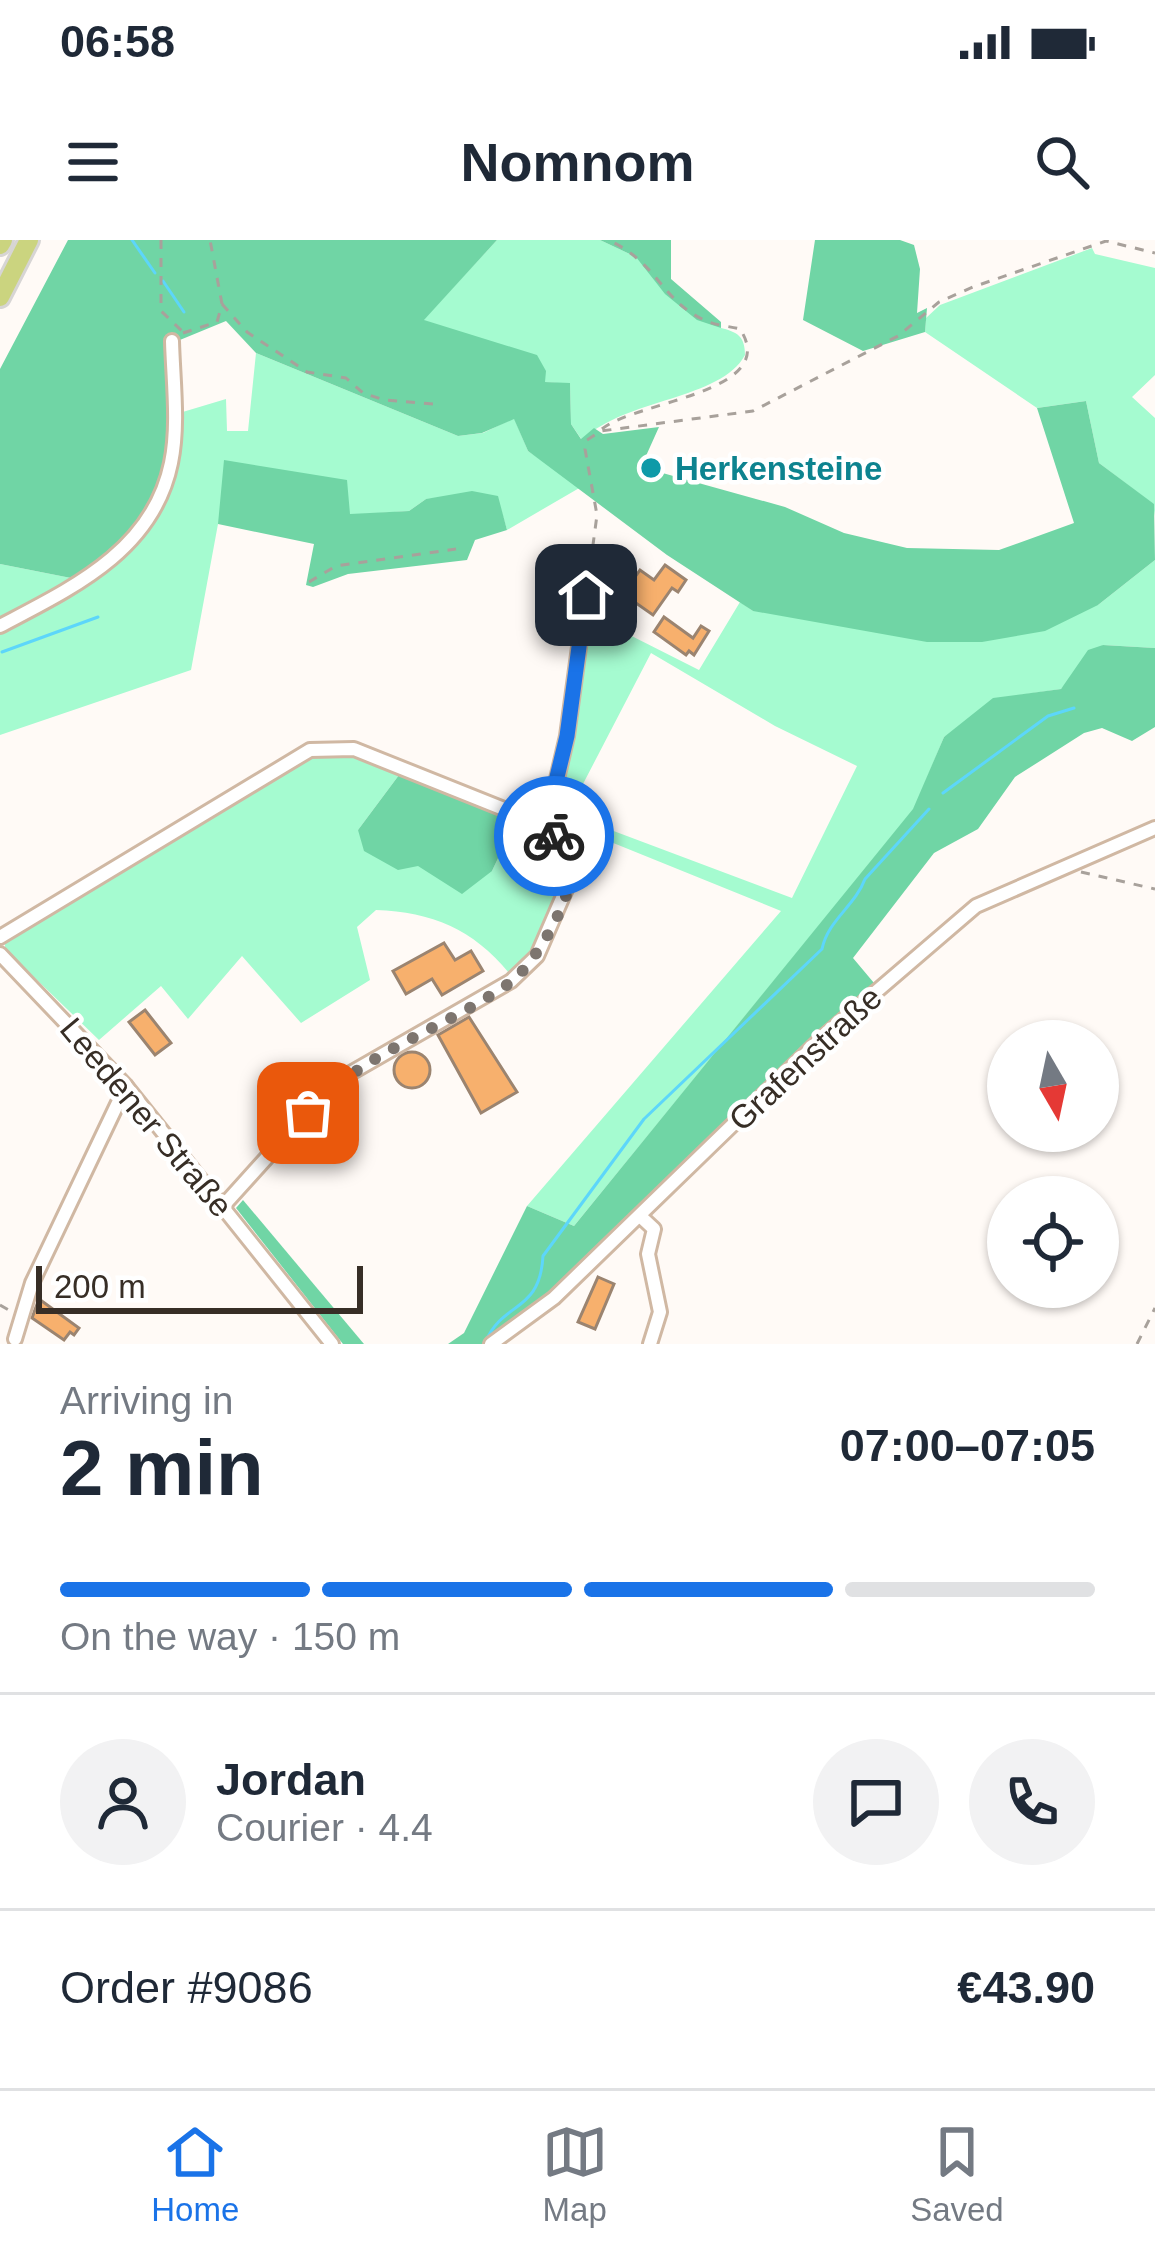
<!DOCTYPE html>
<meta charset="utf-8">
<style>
:root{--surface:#fff;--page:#f2f2f3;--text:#1f2937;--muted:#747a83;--line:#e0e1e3;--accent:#1a73e8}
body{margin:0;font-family:Helvetica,sans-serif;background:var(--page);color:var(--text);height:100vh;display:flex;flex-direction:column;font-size:45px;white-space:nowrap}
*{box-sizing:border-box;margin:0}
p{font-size:39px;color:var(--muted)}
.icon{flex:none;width:66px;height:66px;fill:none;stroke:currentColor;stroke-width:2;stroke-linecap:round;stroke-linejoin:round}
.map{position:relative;height:1104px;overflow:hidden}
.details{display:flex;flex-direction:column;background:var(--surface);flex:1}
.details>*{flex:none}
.needle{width:78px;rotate:171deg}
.fabs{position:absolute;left:987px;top:780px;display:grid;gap:24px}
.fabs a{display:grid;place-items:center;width:132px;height:132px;border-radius:50%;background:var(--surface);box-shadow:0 3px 9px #0004;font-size:60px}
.scale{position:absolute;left:36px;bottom:30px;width:327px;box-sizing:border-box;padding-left:12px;border:6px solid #372e26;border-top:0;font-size:33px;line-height:42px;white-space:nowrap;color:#372e26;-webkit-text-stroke:9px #fff;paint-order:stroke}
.pin{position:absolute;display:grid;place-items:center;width:102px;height:102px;color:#fff;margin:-51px;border-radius:24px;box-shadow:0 6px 18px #0006}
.courier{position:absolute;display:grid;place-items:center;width:120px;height:120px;margin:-60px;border:9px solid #1a73e8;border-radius:50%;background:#fff;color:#222;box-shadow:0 3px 15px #0007}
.summary em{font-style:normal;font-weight:600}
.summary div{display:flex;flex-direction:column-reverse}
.summary{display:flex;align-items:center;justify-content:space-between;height:204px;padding:0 60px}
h1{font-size:78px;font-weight:600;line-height:90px}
.bar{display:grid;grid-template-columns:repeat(4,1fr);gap:18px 12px;align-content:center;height:144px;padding:0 60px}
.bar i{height:15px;border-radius:9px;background:var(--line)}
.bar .active{background:var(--accent)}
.bar p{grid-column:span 4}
.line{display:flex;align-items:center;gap:30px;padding:0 60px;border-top:3px solid var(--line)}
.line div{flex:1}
.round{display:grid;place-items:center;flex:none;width:126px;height:126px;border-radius:63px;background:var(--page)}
.status{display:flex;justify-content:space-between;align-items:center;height:84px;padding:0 60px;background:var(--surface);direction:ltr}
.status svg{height:33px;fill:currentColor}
header{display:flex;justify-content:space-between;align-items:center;height:156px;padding:0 60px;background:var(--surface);font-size:54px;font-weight:600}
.tabs{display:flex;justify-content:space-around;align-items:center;height:168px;border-top:3px solid var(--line);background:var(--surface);font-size:33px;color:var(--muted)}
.tabs a{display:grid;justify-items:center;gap:6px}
.tabs .active{color:var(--accent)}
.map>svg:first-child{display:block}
.green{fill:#a5fbd0}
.forest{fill:#70d5a5}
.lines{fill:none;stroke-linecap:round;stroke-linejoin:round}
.stream{stroke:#5dd6fa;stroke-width:3}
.building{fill:#f7b06d;stroke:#9b8470;stroke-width:3}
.minor-casing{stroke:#d0b8a3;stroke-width:18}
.highway-casing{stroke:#d7d5d4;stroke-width:24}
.path{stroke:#a8a19b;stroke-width:3;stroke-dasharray:9 9;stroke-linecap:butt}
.minor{stroke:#fff;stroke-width:12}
.highway{stroke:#cbd47f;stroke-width:18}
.done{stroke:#7d756f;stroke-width:12;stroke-dasharray:0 21.6}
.route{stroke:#1a73e8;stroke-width:15}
.culture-dot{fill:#0f9aa8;stroke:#fff;stroke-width:4.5}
.labels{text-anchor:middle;stroke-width:9;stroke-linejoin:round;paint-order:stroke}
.culture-label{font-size:33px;font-weight:bold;fill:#0d838f;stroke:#fff;text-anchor:start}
.street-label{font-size:33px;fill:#372e26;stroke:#fff}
</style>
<div class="status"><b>06:58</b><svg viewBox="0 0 49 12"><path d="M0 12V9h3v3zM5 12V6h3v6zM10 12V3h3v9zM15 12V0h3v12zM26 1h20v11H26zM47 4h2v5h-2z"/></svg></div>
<header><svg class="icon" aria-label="menu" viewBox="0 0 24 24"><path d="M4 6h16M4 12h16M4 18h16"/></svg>Nomnom<svg class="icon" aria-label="search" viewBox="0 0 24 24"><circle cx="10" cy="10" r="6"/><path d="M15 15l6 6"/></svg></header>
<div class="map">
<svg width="1155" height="1104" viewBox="0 0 1155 1104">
<rect width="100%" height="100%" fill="#fffaf6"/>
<g class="green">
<path d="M497,0H600L636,17L721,88C738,92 745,97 745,115C721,160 626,158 582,200L571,184L570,144L545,142L423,80Z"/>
<path d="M1092,8L1095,14L1155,28V135L1132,157L1155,178V276L1153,264L1099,223L1086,161L1037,168L925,92L926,78L940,65Z"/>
<path d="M256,113L458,196L483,193L514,178L528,211L581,247L507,290L497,256L426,259L409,271L218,284L191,430L0,495V394C63,362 137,330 164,259C173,234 173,201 176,174L226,159L227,191H248Z"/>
<path d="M1155,320V408L1103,405L1061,449L1020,455L944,497L914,569L574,986L527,966L781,671L554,579L571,575L792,658L857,526L775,486L651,413L570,569L554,570L590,375L699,430L740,362L753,371L1098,365Z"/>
<path d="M0,324L76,339L0,377Z"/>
<path d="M314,515L355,517L399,535L358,590L418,626L492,631L515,582L549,595L563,615L565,639L532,715L509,733C473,689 432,672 376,670L357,687L370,740L301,783L242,716L188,779L161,746L99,800L5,709V700Z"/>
</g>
<g class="forest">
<path d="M68,0H497L424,80L537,115L546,131L545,142L570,143L571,184L581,199L594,188L603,194L659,187L641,227L785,267L844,293L907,308L999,310L1074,283L1037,168L1086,161L1099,223L1154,264L1155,320L1098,365L1045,391L982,402H927L753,371L667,315L528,211L514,179L482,193L458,196L256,113L226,81L175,102C171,175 177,250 122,307C110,320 90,329 76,339L0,324V129Z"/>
<path d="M600,0H671V39L721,82V88L697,80L665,54L636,17Z"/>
<path d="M815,0H900L914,5L920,29L917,73L927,68L925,92L863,111L803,80Z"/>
<path d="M224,220L347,240L350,274L409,271L426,259L472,251L498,256L507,290L475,300L467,320L348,334L313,347L306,345L314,304L218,284Z"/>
<path d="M1103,405L1155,408V487L1132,501L1102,488L1084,493L1015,537L978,589L934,613L853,718L874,743L815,793L552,1052L484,1104H448L464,1093L527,966L574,986L913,569L944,497L993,458L1061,449L1088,410Z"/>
<path d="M399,535L515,582L492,631L462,654L418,626L398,630L364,611L358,590Z"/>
<path d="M243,960L364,1104H343L236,968Z"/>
</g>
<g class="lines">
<g class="stream">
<path d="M132,0L155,33"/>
<path d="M163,41L184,72"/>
<path d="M2,412L98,377"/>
<path d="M943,553L1048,476L1074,468"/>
<path d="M486,1101C503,1061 540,1073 543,1016L644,879L822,709C828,680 855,666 865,639L929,569"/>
</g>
</g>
<g class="building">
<path d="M665,325L686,340L678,352L672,348L653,375L623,354L640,330L654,340Z"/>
<path d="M664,377L693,398L701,386L709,391L694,415L689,411L686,415L654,392Z"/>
<path d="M444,703L455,720L471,711L483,731L442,755L432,739L406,754L393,731Z"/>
<path d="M145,770L171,803L155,815L129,782Z"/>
<path d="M469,777L517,852L481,873L438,795Z"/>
<circle cx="412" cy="830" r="18"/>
<path d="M598,1037L614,1044L595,1089L578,1082Z"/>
<path d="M39,1059L79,1088L74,1095L70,1092L64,1100L32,1078Z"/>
</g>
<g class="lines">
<defs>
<g id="minor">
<path d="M0,386C72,348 153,311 171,223C179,185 173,140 172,101"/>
<path d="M546,586L567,496L586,355"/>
<path d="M0,697L310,510L354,509L546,586L568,614L570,640L537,716L511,741L335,842L224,965"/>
<path d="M0,714L126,846L332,1104"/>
<path d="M640,976L654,989L648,1014L660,1072L650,1104"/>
<path d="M15,1099L32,1043L126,846"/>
<path d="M491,1104L554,1058L821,799L976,666L1155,588"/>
</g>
<g id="highway">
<path d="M0,5L3,0"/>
<path d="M0,57L29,0"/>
</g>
</defs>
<use href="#minor" class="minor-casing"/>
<use href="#highway" class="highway-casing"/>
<g class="path">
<path d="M161,0V71L182,91"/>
<path d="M222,64L247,92L307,132L346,138L363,153L384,160L433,164"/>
<path d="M183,93L217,82L222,64L210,0"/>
<path d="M602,189C635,161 782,153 740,89C728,86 713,85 702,79C661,59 657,22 608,0"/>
<path d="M309,342L336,326L456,309"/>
<path d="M588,342L597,275L585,209L587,200L601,191L753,171L898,96L939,62L973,47L1106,1L1155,13"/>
<path d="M1081,632L1155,649"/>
<path d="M0,1065L14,1073"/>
<path d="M1137,1104L1155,1068"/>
</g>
<use href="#minor" class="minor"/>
<use href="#highway" class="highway"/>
</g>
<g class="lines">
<path class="done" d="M308,873C364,810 444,790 511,742C534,724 567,668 570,638C572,621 564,609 554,596"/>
<path class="route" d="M554,596L545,586L567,496L586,355"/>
</g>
<circle class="culture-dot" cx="651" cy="228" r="12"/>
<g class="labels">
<g class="culture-label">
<text x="675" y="240">Herkensteine</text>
</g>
<g class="street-label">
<text transform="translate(805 818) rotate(-43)" y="12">Grafenstraße</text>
<text transform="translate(147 877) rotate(50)" y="12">Leedener Straße</text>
</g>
</g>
</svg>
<div class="fabs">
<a><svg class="needle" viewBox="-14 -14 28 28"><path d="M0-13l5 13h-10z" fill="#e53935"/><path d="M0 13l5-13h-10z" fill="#747a83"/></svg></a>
<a><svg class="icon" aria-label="locate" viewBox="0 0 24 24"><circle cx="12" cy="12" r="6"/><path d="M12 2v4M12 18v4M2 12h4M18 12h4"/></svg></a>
</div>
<div class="scale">200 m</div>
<div class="pin" style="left:308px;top:873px;background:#ea580c"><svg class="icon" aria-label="bag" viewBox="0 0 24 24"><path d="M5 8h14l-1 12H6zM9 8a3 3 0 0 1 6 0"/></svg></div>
<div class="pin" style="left:586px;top:355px;background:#1f2937"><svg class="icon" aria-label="home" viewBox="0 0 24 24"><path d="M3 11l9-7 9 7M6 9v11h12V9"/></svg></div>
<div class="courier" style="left:554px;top:596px"><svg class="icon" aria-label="bike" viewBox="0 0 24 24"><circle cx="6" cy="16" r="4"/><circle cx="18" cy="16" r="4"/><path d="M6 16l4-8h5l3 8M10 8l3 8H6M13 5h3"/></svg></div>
</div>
<section class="details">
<div class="summary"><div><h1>2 min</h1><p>Arriving in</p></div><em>07:00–07:05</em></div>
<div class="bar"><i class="active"></i><i class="active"></i><i class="active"></i><i></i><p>On the way · 150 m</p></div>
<div class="line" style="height:216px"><a class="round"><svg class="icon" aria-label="person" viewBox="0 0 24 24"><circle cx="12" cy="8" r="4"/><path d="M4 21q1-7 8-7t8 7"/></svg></a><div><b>Jordan</b><p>Courier · 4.4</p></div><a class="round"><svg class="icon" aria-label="chat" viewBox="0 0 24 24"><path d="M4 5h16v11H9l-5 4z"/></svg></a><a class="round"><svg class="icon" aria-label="phone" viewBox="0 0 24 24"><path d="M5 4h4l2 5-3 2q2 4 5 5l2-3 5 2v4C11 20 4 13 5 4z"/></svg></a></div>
<div class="line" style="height:156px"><div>Order #9086</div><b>€43.90</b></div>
</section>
<nav class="tabs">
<a class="active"><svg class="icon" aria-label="home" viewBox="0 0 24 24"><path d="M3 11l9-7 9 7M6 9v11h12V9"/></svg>Home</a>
<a><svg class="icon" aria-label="map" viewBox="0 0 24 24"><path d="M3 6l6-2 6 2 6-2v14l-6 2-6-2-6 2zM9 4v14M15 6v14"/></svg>Map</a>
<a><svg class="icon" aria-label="saved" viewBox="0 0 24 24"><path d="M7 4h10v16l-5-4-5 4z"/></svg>Saved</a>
</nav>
